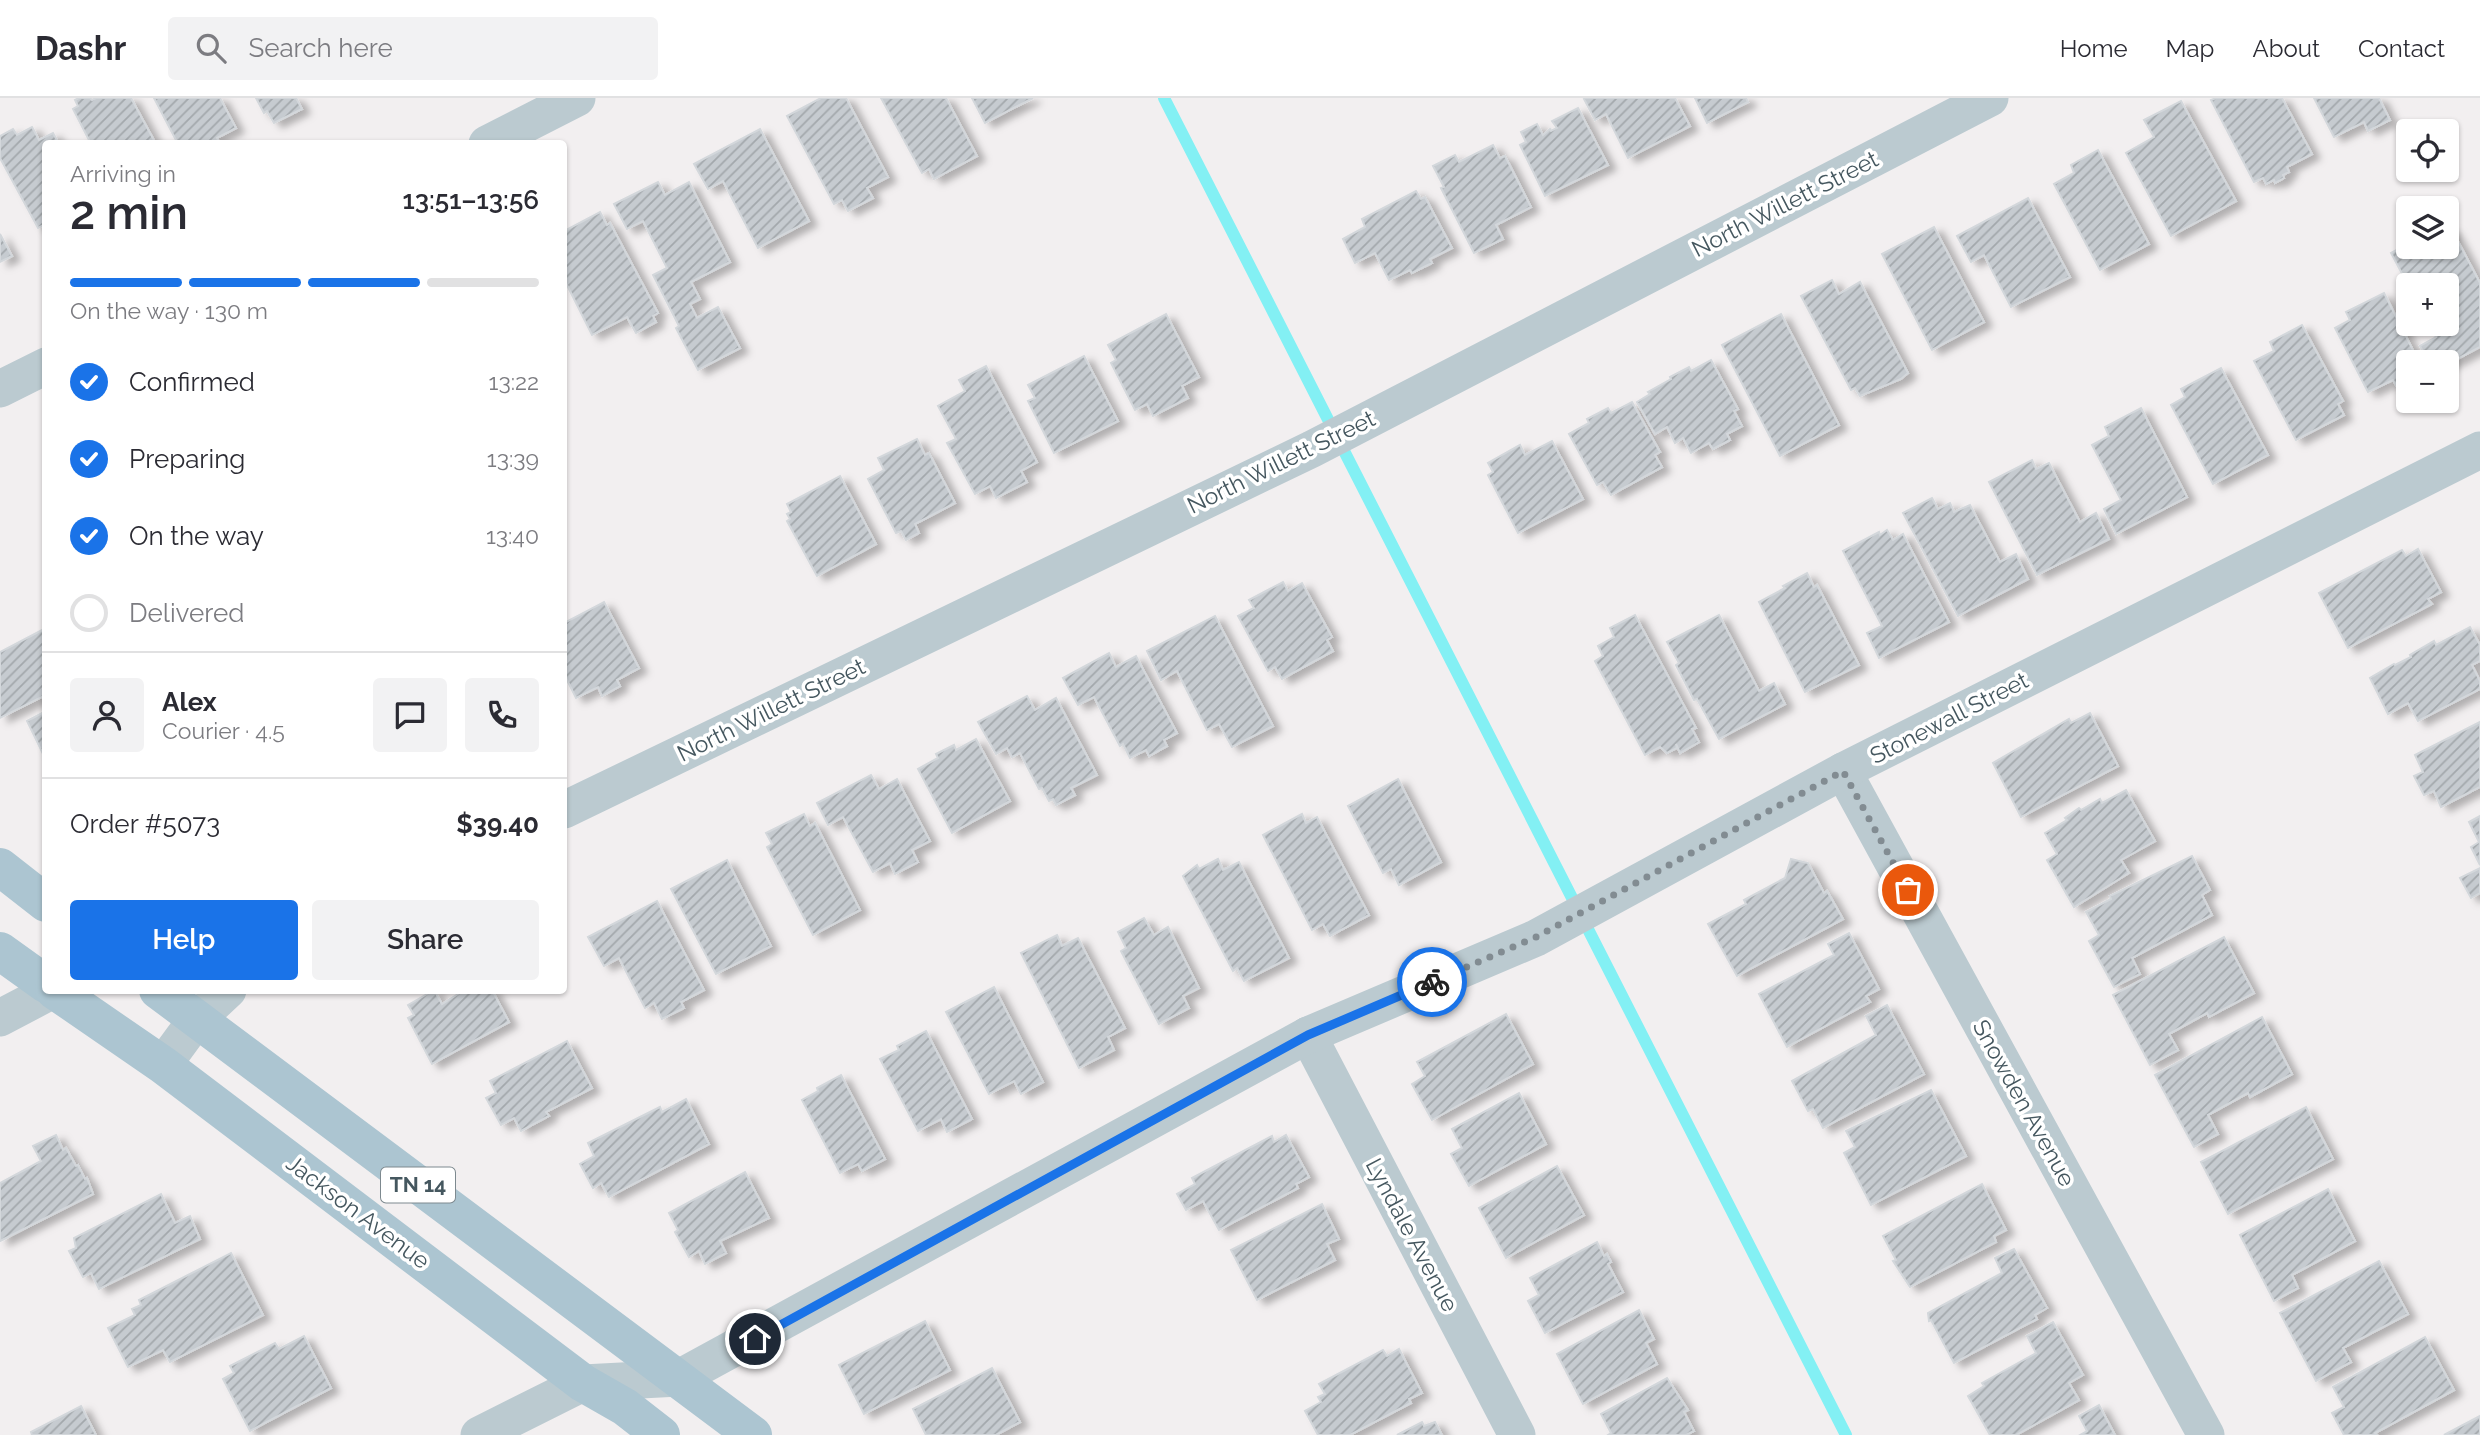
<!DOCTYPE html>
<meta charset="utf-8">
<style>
:root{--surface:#fff;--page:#f2f2f3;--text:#2b2b33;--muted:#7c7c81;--line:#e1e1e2;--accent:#1a73e8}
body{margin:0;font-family:Raleway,sans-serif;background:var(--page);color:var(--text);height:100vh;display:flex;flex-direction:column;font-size:26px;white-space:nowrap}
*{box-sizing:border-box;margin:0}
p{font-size:23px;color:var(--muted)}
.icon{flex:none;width:38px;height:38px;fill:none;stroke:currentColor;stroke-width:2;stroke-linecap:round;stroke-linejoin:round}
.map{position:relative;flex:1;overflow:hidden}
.panel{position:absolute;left:42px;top:42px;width:525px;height:854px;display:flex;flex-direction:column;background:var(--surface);border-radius:7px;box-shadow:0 2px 5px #0004}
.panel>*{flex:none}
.fabs{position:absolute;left:2396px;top:21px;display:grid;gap:14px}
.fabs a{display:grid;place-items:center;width:63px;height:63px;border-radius:7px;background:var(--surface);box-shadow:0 2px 5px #0004;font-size:35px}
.pin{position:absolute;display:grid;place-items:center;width:60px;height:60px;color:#fff;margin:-30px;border:4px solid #fff;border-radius:50%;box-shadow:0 2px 7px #0007}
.courier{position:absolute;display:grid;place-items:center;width:70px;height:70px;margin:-35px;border:5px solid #1a73e8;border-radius:50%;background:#fff;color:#222;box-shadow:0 2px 9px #0007}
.overview em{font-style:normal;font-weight:600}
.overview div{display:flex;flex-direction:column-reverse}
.overview{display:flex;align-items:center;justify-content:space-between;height:119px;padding:0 28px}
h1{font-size:46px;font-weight:600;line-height:52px}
.bar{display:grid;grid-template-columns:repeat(4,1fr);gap:10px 7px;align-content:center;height:84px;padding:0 28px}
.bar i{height:9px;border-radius:5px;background:var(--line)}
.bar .on{background:var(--accent)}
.bar p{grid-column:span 4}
.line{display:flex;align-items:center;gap:18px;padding:0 28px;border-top:2px solid var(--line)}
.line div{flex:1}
.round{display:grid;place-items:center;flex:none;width:74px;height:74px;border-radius:7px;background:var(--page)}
ol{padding:0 28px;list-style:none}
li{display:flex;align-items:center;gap:21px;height:77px}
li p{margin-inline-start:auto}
li .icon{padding:7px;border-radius:50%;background:var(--accent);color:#fff;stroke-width:4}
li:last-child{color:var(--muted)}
li i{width:38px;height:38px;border:4px solid var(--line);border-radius:50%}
.cta{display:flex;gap:14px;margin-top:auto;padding:14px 28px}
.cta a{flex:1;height:80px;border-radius:7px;background:var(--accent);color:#fff;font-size:28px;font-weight:600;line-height:80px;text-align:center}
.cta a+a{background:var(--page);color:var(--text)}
header{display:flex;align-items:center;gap:42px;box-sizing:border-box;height:98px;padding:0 35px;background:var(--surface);border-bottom:2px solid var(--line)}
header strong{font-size:33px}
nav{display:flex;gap:38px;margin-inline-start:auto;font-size:24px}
.search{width:490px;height:63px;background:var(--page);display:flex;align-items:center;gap:18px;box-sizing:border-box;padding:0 24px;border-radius:7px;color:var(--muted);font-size:26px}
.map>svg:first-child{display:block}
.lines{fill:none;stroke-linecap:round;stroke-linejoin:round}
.stream{stroke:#83f0f4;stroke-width:12}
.building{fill:url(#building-hatch);stroke:#d3d7db;stroke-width:2;filter:url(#shadow)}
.street{stroke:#bbcad0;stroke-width:37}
.primary{stroke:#acc5d1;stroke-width:38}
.done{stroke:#828c92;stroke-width:7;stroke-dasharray:0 12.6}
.route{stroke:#1a73e8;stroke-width:9}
.labels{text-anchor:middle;stroke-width:7;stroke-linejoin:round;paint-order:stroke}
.shield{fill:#fff;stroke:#7d898f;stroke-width:2}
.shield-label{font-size:21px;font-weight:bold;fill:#45575f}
.street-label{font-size:23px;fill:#45575f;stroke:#fff}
</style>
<header>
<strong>Dashr</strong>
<div class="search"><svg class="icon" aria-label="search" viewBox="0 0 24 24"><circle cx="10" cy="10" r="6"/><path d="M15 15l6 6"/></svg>Search here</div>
<nav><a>Home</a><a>Map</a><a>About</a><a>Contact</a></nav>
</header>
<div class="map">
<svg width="2480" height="1337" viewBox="0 0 2480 1337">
<defs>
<pattern id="building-hatch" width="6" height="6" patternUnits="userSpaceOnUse" patternTransform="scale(1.75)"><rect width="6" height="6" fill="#c6cbd0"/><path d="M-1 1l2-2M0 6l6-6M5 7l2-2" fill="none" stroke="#a3a8ac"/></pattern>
<filter id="shadow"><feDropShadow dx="8" dy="4.5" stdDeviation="3.5" flood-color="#0004"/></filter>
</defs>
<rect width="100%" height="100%" fill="#f2eff0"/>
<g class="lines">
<path class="stream" d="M1164,0L1846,1337"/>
</g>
<g class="building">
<path d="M79,0H90L92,2L96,0H131L156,46H91L73,11L78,8L75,2Z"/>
<path d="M154,0H220L236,30L217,40L220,46H178Z"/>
<path d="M256,0H296L302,11L274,25L267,13L264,15Z"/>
<path d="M821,0H846L888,79L867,90L873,100L848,113L842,102L834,106L787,18Z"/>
<path d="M881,0H946L977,58L934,81L929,71L922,75Z"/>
<path d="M972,0H1033L985,25Z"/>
<path d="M1586,0H1675L1690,28L1628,60L1606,16L1595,22L1584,1Z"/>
<path d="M1695,0H1746L1748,4L1707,25Z"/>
<path d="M2216,0H2282L2312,56L2287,69L2289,74L2283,77L2284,80L2275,85L2274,82L2266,86L2263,80L2254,84L2211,2Z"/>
<path d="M2314,0H2379L2390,22L2368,33L2364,24L2334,39Z"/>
<path d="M2181,3L2236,103L2171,138L2126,55L2154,39L2144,22Z"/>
<path d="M1578,10L1608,67L1545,98L1520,47L1526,44L1521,34L1537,26L1543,37L1550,31L1551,33L1557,30L1552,23Z"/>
<path d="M32,29L39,42L53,35L59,46H46V126L38,130L0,60V38L13,31L17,37Z"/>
<path d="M760,31L809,123L758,150L723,83L708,91L694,66Z"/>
<path d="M1493,47L1500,60L1505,58L1531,109L1496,127L1503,141L1474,155L1441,90L1444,89L1433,68L1455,57L1459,64Z"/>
<path d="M2098,52L2149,146L2100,172L2054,86L2074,75L2071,67Z"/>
<path d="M658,84L665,97L689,84L730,164L691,184L700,201L690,206L697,220L718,209L740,250L698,272L676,230L679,228L653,177L667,170L643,123L627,131L614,106Z"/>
<path d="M1416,93L1421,101L1425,99L1452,150L1430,161L1432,165L1412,175L1410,172L1389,182L1375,155L1355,165L1343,141L1365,129L1362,121Z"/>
<path d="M2028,100L2070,179L2011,209L1984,157L1971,164L1957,138Z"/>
<path d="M600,114L607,127L610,125L658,215L653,218L656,224L636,235L627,219L592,237L564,181V133Z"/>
<path d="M1934,129L1984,224L1932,252L1882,156Z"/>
<path d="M2451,130L2480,185V249L2446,267V264H2429L2420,248L2436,239L2429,226H2446V187H2408L2391,155L2408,146V149H2446V132Z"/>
<path d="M0,136L12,158L0,164Z"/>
<path d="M1832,182L1839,196L1860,184L1908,275L1901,281L1860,298L1855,290L1851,292L1801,198Z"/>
<path d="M2384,195L2419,264H2408V283L2397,289L2393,282L2368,294L2335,230L2350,222L2346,214Z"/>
<path d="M1166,216L1199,279L1182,288L1188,300L1153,318L1147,306L1135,312L1111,265L1116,262L1108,247Z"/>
<path d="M1781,216L1839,327L1780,358L1722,247Z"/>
<path d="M2302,227L2343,303L2338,306L2344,317L2296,342L2254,263L2274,253L2270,244Z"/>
<path d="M1084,258L1118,323L1054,355L1028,303L1035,300L1028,287Z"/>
<path d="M1711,262L1738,311L1734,313L1742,328L1727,336L1730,342L1713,351L1709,345L1691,355L1683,340L1675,345L1667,329L1655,336L1637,304L1650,296L1648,294L1671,281L1670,279L1689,269L1691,273Z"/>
<path d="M986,268L1037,364L1021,373L1027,384L996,400L990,388L975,396L947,345L956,341L938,308L965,293L959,282Z"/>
<path d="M2221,270L2268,357L2213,386L2171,307L2185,299L2181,291Z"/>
<path d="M1632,304L1660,354L1655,357L1662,369L1611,397L1603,384L1597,387L1569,336L1589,325L1587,321L1608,310L1611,315Z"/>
<path d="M2141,310L2187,399L2116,436L2104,411L2121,402L2092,347L2109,338L2105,329Z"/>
<path d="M917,341L925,357L929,355L955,405L915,426L919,435L906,442L901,433L896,435L868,381L884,372L878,360Z"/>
<path d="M1552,343L1583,401L1518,435L1488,377L1493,374L1488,365L1520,347L1525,357Z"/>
<path d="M2032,362L2036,371L2049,365L2080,424L2096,415L2109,441L2037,477L1989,384Z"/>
<path d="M840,378L876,446L817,478L787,423L790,421L787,416L791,414L787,406Z"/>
<path d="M1932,400L1938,411L1950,405L1954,414L1970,407L2000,464L2016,456L2028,481L1958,518L1903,415Z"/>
<path d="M1887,432L1893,442L1903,436L1949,524L1879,560L1867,535L1882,528L1843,453L1879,434L1880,437Z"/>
<path d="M2418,451L2441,494L2428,501L2432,506L2348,550L2319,495L2402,452L2406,458Z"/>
<path d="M1807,475L1814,489L1817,487L1859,567L1805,594L1759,504L1785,490L1783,488Z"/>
<path d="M1283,484L1288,493L1302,485L1332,539L1327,542L1333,553L1282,581L1275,569L1268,573L1238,518L1254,510L1249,502Z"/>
<path d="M604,504L639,570L617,582L620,588L602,598L598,589L576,600L564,576V525Z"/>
<path d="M1635,517L1696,630L1692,631L1699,644L1680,655L1676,646L1677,650L1667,655L1660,649L1645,657L1595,563L1603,558L1598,548L1614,539L1610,530Z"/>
<path d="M1719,517L1759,593L1774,585L1785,606L1719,641L1697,601L1694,602L1676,567L1679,565L1667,544Z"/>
<path d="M1215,518L1273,628L1232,649L1219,626L1207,632L1177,573L1161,582L1147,553Z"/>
<path d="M2470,529L2480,547V563L2472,567L2480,583V591L2418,623L2408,605L2388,616L2370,580L2394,566L2395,567L2411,559L2410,557L2434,543L2436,547Z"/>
<path d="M46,530V597L0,620V554Z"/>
<path d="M1109,555L1116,569L1136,558L1177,635L1164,642L1167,648L1149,658L1146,652L1130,660L1123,646L1120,648L1094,599L1078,607L1063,580Z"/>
<path d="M1027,598L1035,612L1056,600L1097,677L1071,690L1075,697L1056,707L1053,701L1049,703L1042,690L1039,691L1020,655L1012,659L1007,650L996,656L978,624Z"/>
<path d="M46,613V662L27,623Z"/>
<path d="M2090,615L2118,668L2021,719L1993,665L2069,621L2071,625Z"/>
<path d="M2480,624V689L2441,709L2434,693L2424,697L2414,678L2423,674L2415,657Z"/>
<path d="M976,641L1010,703L952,735L918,671L938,660L936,656L954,647L956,652Z"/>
<path d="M871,677L879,691L897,681L930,743L912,752L918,764L895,776L890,765L873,774L843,719L828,727L817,705Z"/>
<path d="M1398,681L1441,764L1399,787L1391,771L1383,775L1348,708Z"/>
<path d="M2126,692L2155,743L2121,762L2129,775L2074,809L2047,762L2057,756L2045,735L2067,722L2065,720L2079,710L2081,712L2100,701L2102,705Z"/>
<path d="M804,716L810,728L815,725L860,812L813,837L767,749L772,746L766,735Z"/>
<path d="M1302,716L1306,725L1317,719L1369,817L1330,838L1323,826L1312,832L1263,737Z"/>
<path d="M2480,718V767L2471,749L2479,744L2469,724Z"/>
<path d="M2192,758L2210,792L2202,797L2212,817L2132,860L2140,876L2114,889L2089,843L2099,837L2086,814L2111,801L2110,798Z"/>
<path d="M1218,761L1223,772L1239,764L1289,860L1244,883L1237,870L1233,873L1183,778L1197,767L1199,771Z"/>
<path d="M1791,761L1808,765L1824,795L1827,793L1843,821L1737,878L1708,826L1746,806L1744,802L1785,780Z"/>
<path d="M727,762L771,848L716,876L671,791Z"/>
<path d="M2480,770V795L2471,800L2460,780Z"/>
<path d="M657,803L704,892L681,904L684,910L662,921L654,905L645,910L619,860L604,868L588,839Z"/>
<path d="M1144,820L1154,837L1168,829L1199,890L1183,898L1189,910L1159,926L1121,853L1126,850L1118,834Z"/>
<path d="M1849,835L1879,891L1866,898L1870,904L1787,949L1759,896L1834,857L1828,846Z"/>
<path d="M1057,837L1062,848L1078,840L1125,930L1108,939L1114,952L1079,970L1021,855Z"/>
<path d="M2224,839L2254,895L2209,919L2207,915L2169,936L2178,952L2150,967L2113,897Z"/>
<path d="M994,889L1043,984L1021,996L1014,983L989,996L946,914Z"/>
<path d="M434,892L442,906L458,896L457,894L460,892H492L509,924L432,966L408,920L414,917L408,907Z"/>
<path d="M1887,907L1924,976L1823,1030L1813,1011L1808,1013L1792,983L1876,937L1866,918Z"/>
<path d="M1506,916L1533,966L1432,1022L1412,986L1425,978L1417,964Z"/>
<path d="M2262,919L2292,976L2250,999L2248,995L2208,1017L2218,1036L2194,1049L2155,977Z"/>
<path d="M926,933L972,1021L947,1034L941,1021L918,1033L880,961L899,952L897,948Z"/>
<path d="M567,943L592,990L546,1014L549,1018L521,1033L514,1020L501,1027L486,1000L496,995L490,983Z"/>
<path d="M841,977L885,1061L862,1073L858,1066L840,1075L802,1002L818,993L817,990Z"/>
<path d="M1931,992L1966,1058L1871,1107L1844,1055L1855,1049L1846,1033Z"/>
<path d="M1519,995L1546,1046L1469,1088L1451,1056L1462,1050L1452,1031Z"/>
<path d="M686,1001L709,1046L609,1099L601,1085L593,1090L580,1066L594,1058L588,1045L660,1009L662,1014Z"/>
<path d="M2306,1009L2333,1061L2228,1116L2201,1064Z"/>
<path d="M56,1037L63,1052L66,1050L76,1068L78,1067L85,1081L87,1080L93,1096L0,1143V1085L41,1063L33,1048Z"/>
<path d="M1286,1037L1309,1079L1296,1086L1298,1090L1219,1132L1203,1103L1186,1112L1177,1096L1195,1086L1192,1080L1272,1038L1274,1044Z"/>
<path d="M1557,1068L1584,1117L1506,1160L1479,1110Z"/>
<path d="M745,1074L769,1120L720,1143L726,1155L705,1166L699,1153L689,1159L675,1134L678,1132L669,1115Z"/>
<path d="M1982,1086L2006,1132L1994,1138L1996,1144L1910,1189L1893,1163L1896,1162L1883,1138Z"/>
<path d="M2328,1091L2355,1143L2292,1177L2298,1190L2274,1203L2240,1137Z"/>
<path d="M161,1096L175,1125L190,1118L200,1141L99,1191L91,1175L83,1179L69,1153L76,1150L74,1140Z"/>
<path d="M1322,1106L1339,1141L1327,1146L1335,1162L1257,1202L1231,1152Z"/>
<path d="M1597,1144L1604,1158L1607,1156L1611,1164L1608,1166L1623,1194L1545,1235L1528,1203L1539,1197L1530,1180Z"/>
<path d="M2014,1151L2047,1210L2035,1217L2037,1221L1954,1265L1931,1222L1929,1223L1928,1215L2002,1175L1995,1160Z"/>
<path d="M231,1155L263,1217L170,1264L163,1252L128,1269L108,1230L135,1217L132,1211L141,1207L139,1202Z"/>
<path d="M2379,1163L2408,1216L2343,1250L2351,1264L2316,1283L2280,1215Z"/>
<path d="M1639,1212L1654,1241L1646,1245L1657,1266L1583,1306L1557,1256Z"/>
<path d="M925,1223L950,1272L864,1316L839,1267Z"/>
<path d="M2053,1224L2083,1277L2069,1285L2079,1302L2016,1337H1990L1968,1298L1984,1288L1982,1285L2036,1255L2027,1238Z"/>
<path d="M304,1238L331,1290L250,1333L223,1281L234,1275L230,1268L275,1245L279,1251Z"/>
<path d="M2425,1239L2454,1292L2375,1335L2377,1337H2344L2332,1315L2344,1309L2333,1289Z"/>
<path d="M1399,1251L1422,1295L1409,1301L1411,1305L1350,1337H1318L1305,1313L1321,1304L1318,1299L1325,1296L1319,1286L1383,1252L1387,1258Z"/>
<path d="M992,1270L1020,1324L996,1337H926L913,1311Z"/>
<path d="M1667,1280L1688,1312L1684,1314L1694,1333L1686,1337H1608L1611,1335L1601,1316Z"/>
<path d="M2099,1307L2115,1337H2080L2087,1333L2079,1318Z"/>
<path d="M81,1308L96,1337H32L31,1334Z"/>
<path d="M2480,1318V1337H2444Z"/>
<path d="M1422,1324L1424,1328L1435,1324L1442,1337H1397Z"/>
</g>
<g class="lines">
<g class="street">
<path d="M487,46L577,0"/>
<path d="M0,291L46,268"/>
<path d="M1843,673L2206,1337"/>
<path d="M564,712L1312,351L1990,0"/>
<path d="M0,920L53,892"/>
<path d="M1308,937L1517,1337"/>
<path d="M163,967L196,922L228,892"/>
<path d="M479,1337L583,1285L679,1280L1308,937L1536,840L1843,673L2480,352"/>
</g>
<g class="primary">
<path d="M0,769L46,805"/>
<path d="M0,853L46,886"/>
<path d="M54,892L163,967L583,1285L625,1309L661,1337"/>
<path d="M158,892L753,1337"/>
</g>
</g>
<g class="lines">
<path class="done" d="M1432,884L1536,839L1843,673L1908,792"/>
<path class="route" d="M755,1241L1308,937L1432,884"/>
</g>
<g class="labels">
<rect class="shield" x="381" y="1069.5" width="74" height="35" rx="5"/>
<g class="shield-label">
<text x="418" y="1094">TN 14</text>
</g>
<g class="street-label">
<text transform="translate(1785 106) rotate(-27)" y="8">North Willett Street</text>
<text transform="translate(1281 364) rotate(-26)" y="8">North Willett Street</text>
<text transform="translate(771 612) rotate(-26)" y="8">North Willett Street</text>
<text transform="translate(1949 620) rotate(-27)" y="8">Stonewall Street</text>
<text transform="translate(2024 1005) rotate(61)" y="8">Snowden Avenue</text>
<text transform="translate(358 1114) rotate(37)" y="8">Jackson Avenue</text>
<text transform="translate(1412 1137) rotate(62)" y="8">Lyndale Avenue</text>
</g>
</g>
</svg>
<div class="fabs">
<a><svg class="icon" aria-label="locate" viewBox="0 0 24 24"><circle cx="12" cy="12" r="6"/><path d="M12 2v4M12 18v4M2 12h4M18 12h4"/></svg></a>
<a><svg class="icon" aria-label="layers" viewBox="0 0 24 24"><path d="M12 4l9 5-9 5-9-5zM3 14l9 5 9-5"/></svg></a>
<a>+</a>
<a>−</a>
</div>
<div class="pin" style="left:1908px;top:792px;background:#ea580c"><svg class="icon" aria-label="bag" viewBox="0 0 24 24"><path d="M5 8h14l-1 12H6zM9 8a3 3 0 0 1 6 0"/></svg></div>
<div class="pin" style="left:755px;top:1241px;background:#1f2937"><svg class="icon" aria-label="home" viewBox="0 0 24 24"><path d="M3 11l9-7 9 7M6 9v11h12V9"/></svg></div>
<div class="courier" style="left:1432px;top:884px"><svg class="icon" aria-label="bike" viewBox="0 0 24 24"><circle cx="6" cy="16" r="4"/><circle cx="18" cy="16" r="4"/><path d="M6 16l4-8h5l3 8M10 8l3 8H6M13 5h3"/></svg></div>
<section class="panel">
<div class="overview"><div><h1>2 min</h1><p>Arriving in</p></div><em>13:51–13:56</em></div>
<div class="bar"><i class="on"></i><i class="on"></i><i class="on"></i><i></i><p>On the way · 130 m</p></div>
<ol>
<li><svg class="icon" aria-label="check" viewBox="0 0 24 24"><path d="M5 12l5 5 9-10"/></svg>Confirmed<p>13:22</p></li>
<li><svg class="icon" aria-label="check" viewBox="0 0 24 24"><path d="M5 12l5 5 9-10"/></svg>Preparing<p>13:39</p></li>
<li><svg class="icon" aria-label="check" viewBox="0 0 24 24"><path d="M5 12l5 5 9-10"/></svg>On the way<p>13:40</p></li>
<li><i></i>Delivered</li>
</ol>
<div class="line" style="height:126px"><a class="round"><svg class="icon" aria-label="person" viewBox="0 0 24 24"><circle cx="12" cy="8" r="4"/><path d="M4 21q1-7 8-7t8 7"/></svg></a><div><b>Alex</b><p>Courier · 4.5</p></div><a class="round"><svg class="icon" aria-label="chat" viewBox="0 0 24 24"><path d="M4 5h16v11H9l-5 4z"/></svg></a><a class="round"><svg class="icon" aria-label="phone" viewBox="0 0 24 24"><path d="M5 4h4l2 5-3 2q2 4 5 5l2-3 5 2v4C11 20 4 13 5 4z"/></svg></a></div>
<div class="line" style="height:91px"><div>Order #5073</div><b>$39.40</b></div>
<div class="cta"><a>Help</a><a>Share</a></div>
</section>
</div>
